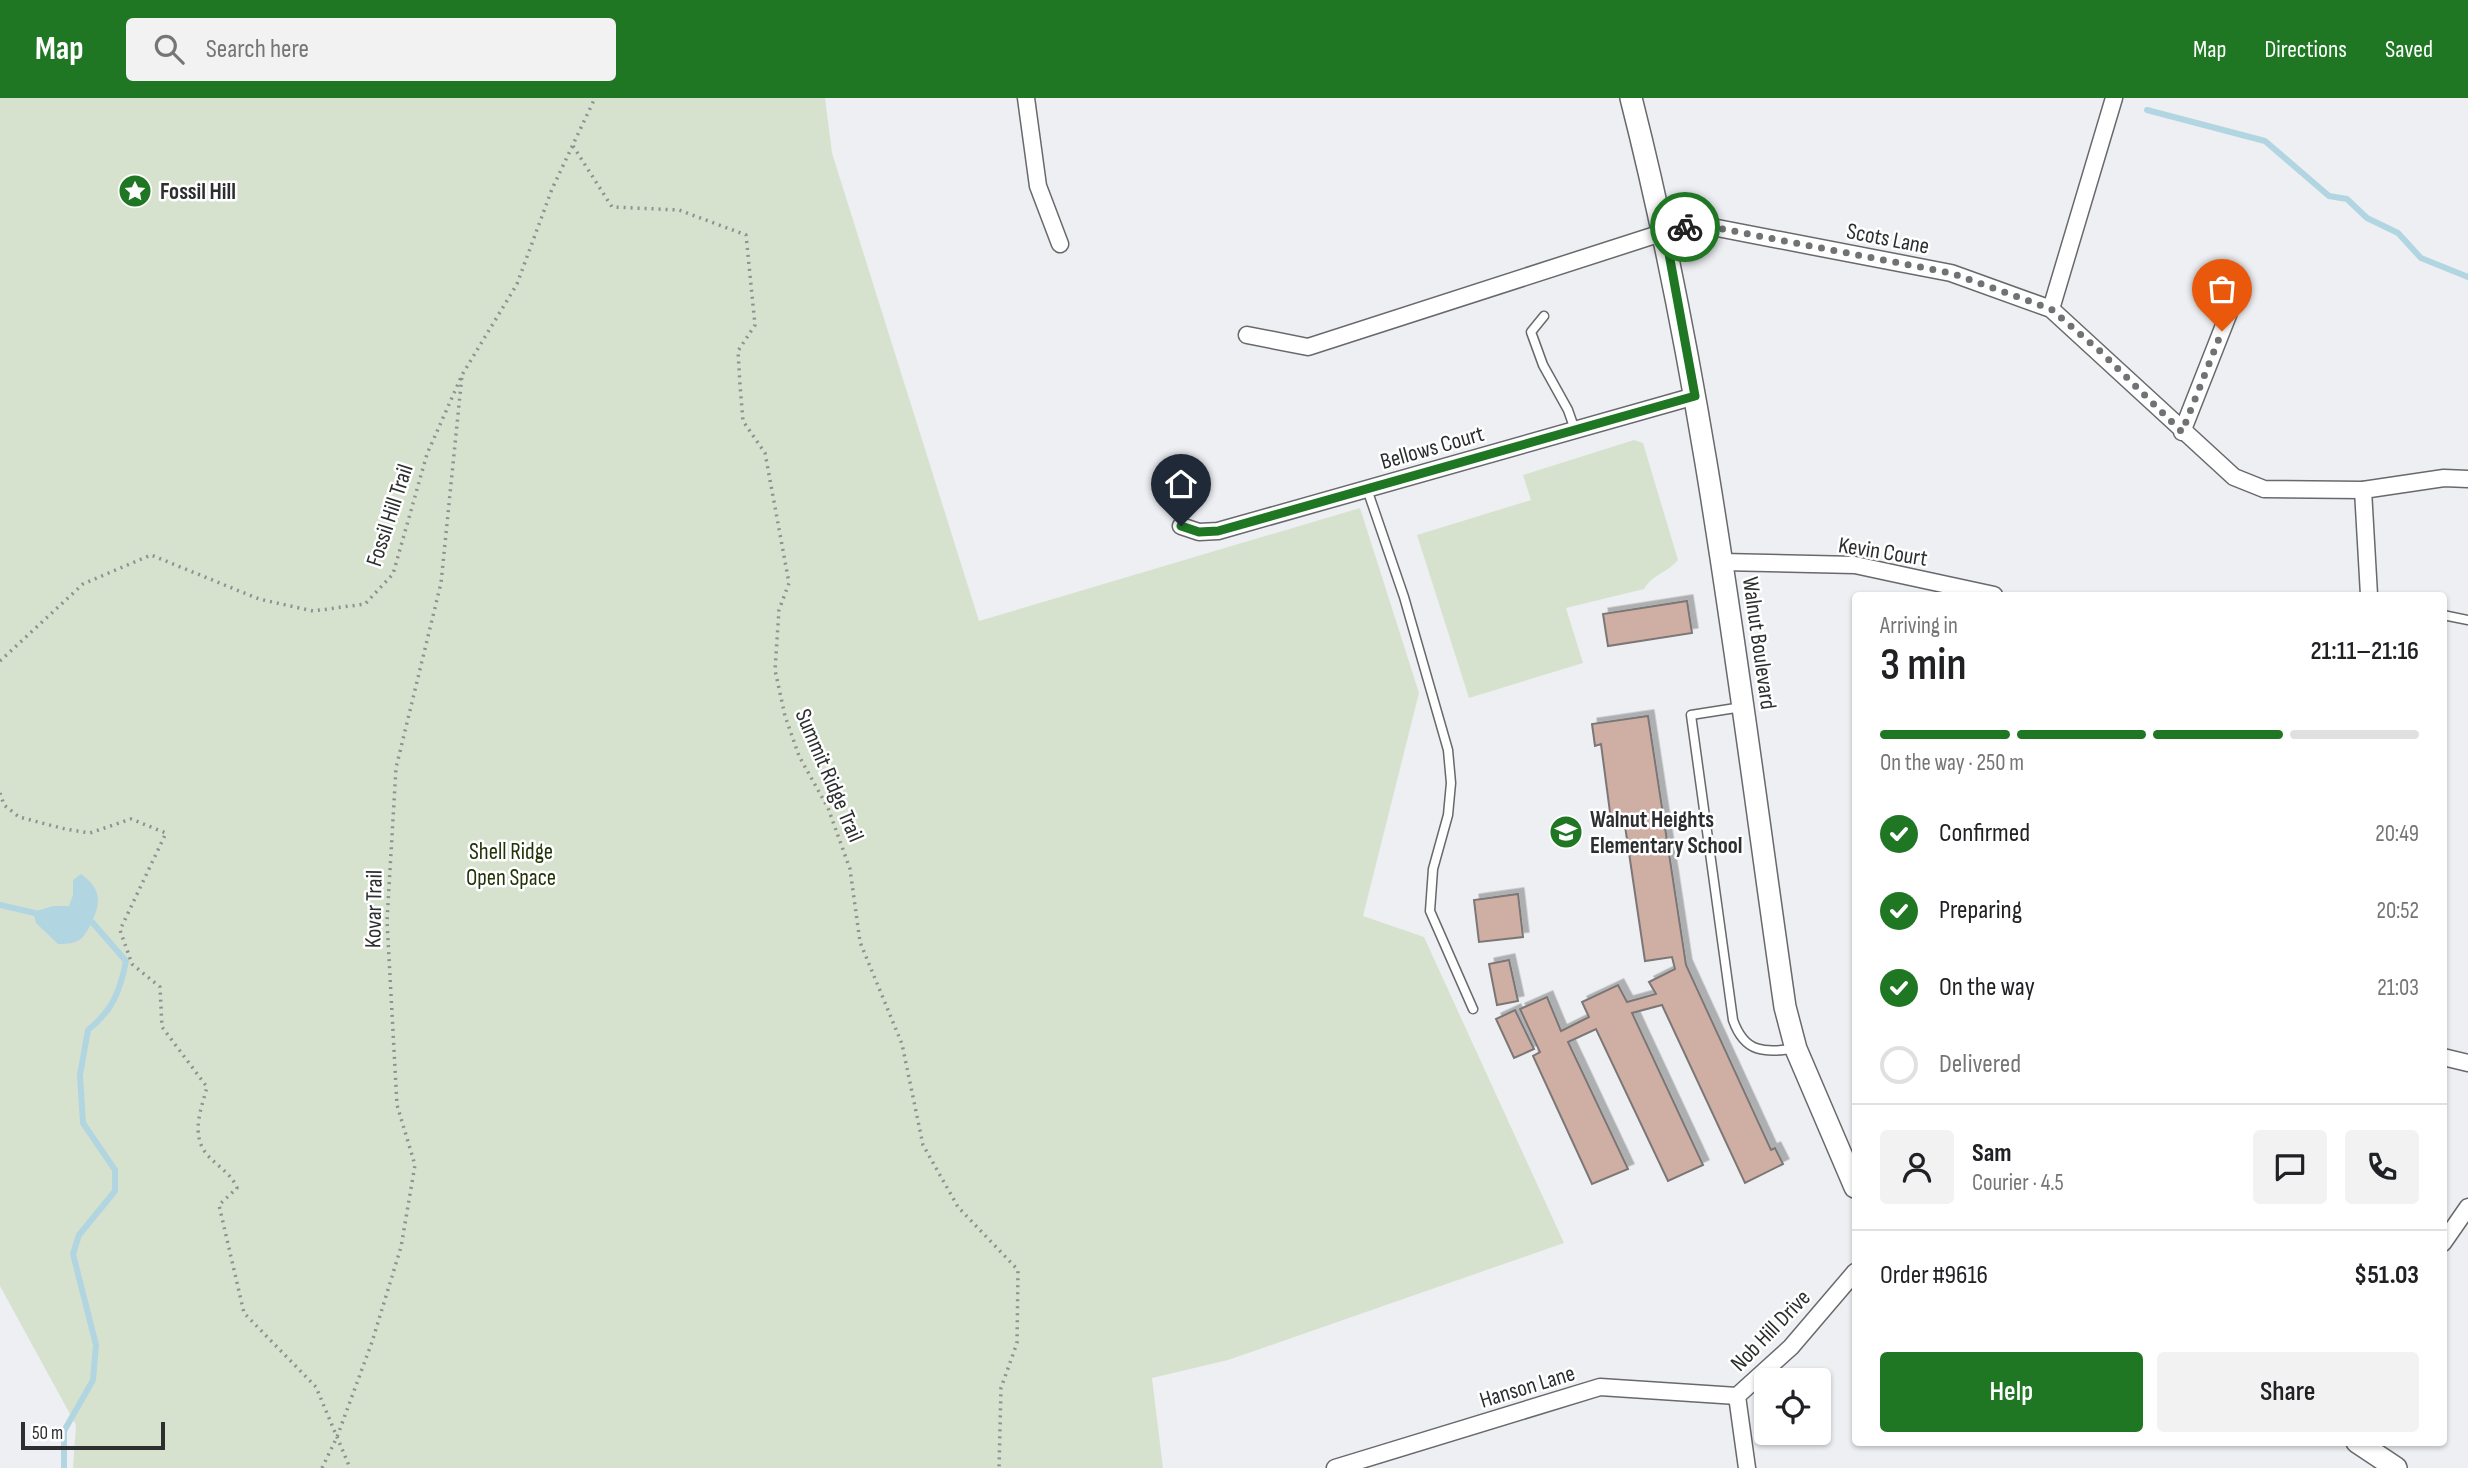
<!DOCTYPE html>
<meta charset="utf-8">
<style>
:root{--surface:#fff;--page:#f2f2f2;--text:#202124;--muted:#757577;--line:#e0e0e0;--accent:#1f7724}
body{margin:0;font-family:"Sofia Sans Condensed",sans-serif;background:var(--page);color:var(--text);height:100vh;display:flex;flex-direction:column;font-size:26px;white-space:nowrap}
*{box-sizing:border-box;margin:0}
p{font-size:23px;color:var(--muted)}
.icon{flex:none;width:38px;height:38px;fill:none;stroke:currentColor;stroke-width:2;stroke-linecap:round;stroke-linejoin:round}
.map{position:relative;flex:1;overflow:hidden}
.drawer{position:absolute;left:1852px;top:494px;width:595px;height:854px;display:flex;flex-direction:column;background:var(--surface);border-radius:7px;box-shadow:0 2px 5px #0004}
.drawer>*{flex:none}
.tools{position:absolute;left:1754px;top:1270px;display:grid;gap:14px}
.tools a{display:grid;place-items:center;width:77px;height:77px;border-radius:7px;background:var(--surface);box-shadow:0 2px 5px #0004;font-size:35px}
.scale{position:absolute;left:21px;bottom:18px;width:144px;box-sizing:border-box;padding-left:7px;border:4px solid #2d2e2f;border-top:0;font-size:19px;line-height:24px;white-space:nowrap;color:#2d2e2f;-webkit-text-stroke:5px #fff;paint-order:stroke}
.pin{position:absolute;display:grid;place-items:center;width:60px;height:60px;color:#fff;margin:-72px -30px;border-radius:50% 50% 50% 0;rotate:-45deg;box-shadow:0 0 7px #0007}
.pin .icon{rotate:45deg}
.courier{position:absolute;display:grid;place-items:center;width:70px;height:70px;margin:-35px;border:5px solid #1f7724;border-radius:50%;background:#fff;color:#222;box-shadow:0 2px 9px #0007}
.head em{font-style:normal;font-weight:600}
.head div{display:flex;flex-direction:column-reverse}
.head{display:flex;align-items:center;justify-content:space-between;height:119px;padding:0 28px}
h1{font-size:46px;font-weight:600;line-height:52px}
.bar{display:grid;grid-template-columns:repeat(4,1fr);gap:10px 7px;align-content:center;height:84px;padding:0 28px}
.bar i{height:9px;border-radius:5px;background:var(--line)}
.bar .selected{background:var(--accent)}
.bar p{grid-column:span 4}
.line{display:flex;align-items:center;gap:18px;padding:0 28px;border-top:2px solid var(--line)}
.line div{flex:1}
.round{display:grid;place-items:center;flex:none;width:74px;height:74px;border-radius:7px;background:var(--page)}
ol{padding:0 28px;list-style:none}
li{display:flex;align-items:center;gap:21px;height:77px}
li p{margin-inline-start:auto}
li .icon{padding:7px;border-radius:50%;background:var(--accent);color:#fff;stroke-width:4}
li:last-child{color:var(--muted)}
li i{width:38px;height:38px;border:4px solid var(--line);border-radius:50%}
.cta{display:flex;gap:14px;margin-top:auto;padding:14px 28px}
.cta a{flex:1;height:80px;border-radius:7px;background:var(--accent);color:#fff;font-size:28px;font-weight:600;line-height:80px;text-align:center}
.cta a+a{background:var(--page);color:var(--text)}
header{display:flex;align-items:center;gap:42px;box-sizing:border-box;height:98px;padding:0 35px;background:var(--accent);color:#fff}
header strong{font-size:33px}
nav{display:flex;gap:38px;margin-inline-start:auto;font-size:24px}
.search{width:490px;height:63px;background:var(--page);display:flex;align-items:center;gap:18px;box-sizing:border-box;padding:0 24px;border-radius:7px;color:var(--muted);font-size:26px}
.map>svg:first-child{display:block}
.green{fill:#d7e2ce}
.water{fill:#b2d5e2}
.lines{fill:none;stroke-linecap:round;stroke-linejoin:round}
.stream{stroke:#b2d5e2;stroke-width:6}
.building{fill:#cfaea4;stroke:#7b7776;stroke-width:2;filter:url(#shadow)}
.lane-casing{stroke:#68696c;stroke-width:11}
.street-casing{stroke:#68696c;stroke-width:19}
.secondary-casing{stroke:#68696c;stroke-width:24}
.path{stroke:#8f9092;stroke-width:3.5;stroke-dasharray:2 5;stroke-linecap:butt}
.lane{stroke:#fff;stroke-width:8}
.street{stroke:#fff;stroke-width:16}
.secondary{stroke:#fff;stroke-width:21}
.done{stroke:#707273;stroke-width:7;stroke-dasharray:0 12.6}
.route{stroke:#1f7724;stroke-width:9}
.labels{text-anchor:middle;stroke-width:5;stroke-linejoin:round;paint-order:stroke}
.poi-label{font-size:23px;font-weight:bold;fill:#2d2e2f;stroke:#fff;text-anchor:start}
.street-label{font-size:23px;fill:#2d2e2f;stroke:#fff}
.park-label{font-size:23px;fill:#213407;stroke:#fff}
</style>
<header>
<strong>Map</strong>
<div class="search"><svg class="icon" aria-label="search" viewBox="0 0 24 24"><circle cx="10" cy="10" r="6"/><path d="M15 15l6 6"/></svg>Search here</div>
<nav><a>Map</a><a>Directions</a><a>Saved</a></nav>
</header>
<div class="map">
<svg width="2468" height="1370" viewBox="0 0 2468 1370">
<defs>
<filter id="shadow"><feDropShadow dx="5.5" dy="-5.5" stdDeviation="0" flood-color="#0004"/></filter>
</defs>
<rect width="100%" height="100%" fill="#edeff2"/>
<g class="green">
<path d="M0,0H825L832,55L979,523L1360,410L1419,595L1363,818L1424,839L1564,1145L1228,1262L1152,1280L1163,1370H73L76,1327L0,1188Z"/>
<path d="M1634,342L1643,345L1678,462C1667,475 1653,476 1644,491L1566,510L1583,565L1469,600L1417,437L1531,402L1523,377Z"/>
</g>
<path class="water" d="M81,776C103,792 101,806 90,828C86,835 82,842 75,844C70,846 63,846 58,846L36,825L33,814L53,808H69L73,797V782Z"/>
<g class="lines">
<g class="stream">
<path d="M2147,12L2265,43L2329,98L2347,101L2367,120L2398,135L2421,160L2468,179"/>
<path d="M0,807L39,816"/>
<path d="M64,1370V1333L93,1282L96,1247L73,1156L79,1137L115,1093V1072L83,1025L80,977L88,932C112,913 120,894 126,863L92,824H84"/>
</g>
</g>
<g class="building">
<path d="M1687,503L1692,535L1608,548L1603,516Z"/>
<path d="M1648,618L1686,867L1771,1052L1775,1050L1783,1066L1745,1085L1662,907L1632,915L1703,1067L1668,1083L1596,931L1568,944L1628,1071L1592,1086L1533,958L1540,954L1520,911L1547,899L1561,933L1589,919L1582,904L1618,887L1627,904L1656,896L1649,884L1675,871L1672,859L1645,863L1624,721L1611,722L1601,646L1595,648L1592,626Z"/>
<path d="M1518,796L1523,839L1479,844L1474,802Z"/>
<path d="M1509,862L1518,903L1497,907L1489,866Z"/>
<path d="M1515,912L1534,951L1514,960L1496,921Z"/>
</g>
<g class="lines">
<defs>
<g id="lane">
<path d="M1544,218L1531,234L1543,267L1568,312L1575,332"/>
<path d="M1367,391L1404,499L1448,652L1451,685L1448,717L1433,771L1430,813L1473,911"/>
<path d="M2443,517L2468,522"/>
<path d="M1742,609L1691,617L1733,922C1745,956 1764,954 1795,951"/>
</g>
<g id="street">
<path d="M1026,0L1038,88L1060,146"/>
<path d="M2051,211L2114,0"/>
<path d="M1247,237L1308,249L1680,129L1707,128L1951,175L2051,211L2234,379L2264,391L2363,392L2444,380L2468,381"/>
<path d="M2182,334L2232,207"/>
<path d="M2363,392L2369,497"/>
<path d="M1181,428L1199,434L1218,433L1695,298"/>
<path d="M1722,464L1855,467L1994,497"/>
<path d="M2443,959L2468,965"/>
<path d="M2443,1145L2468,1109"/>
<path d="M1335,1370L1600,1289L1737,1298"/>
<path d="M1747,1370L1737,1298L1791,1249L1855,1174"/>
</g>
<g id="secondary">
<path d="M1631,0C1707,298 1741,605 1785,909L1796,951L1855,1089"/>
<path d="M2357,1344L2396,1370"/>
</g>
</defs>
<use href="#lane" class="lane-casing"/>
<use href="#street" class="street-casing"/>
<use href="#secondary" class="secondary-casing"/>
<g class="path">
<path d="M573,48L612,109L679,112L746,137L755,227L738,253L740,287L743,323L765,355L789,485L779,512L775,572L785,618L799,658L828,710L850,771L860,844L902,946L923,1047L958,1109L1018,1172L1017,1245L1001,1290L999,1370"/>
<path d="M0,563L83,486L151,457L259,501L313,513L365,506L393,476L427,356L462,277L517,186L552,91L595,0"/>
<path d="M0,695L4,707L19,719L65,731L90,735L131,721L166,735L120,832L132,866L160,889L162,929L207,989C202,1008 193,1030 202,1049C210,1065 230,1072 237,1090L219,1107L244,1215L316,1289L350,1370"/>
<path d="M322,1370L337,1339L372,1244L401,1149L415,1067L397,1007L387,823L396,670L441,485L462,277"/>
</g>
<use href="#lane" class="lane"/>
<use href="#street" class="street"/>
<use href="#secondary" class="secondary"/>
</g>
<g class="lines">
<path class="done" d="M1685,129L1707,128L1951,175L2051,211L2101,254L2182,334L2222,233"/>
<path class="route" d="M1181,428L1199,434L1218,433L1695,298L1665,134L1685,129"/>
</g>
<defs>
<symbol id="sight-disc" viewBox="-11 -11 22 22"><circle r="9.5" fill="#1f7724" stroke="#fff"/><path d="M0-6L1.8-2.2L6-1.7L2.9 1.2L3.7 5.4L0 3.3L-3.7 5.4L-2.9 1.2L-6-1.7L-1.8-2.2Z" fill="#fff"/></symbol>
<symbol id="school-disc" viewBox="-11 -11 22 22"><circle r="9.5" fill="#1f7724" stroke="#fff"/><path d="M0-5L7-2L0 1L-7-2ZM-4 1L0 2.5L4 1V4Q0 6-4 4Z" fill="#fff"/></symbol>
</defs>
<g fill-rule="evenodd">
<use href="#sight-disc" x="116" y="74" width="38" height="38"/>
<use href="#school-disc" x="1547" y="715" width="38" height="38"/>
</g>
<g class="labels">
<g class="poi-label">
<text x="160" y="101">Fossil Hill</text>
<text x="1590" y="729">Walnut Heights<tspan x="1590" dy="26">Elementary School</tspan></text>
</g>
<g class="street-label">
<text transform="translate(1888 140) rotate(11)" y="8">Scots Lane</text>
<text transform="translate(1432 349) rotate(-16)" y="8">Bellows Court</text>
<text transform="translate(389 417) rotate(-72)" y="8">Fossil Hill Trail</text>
<text transform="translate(1883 453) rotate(9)" y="8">Kevin Court</text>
<text transform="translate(1760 545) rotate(82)" y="8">Walnut Boulevard</text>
<text transform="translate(830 677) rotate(67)" y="8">Summit Ridge Trail</text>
<text transform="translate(373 811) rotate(-89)" y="8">Kovar Trail</text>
<text transform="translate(1770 1232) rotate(-46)" y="8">Nob Hill Drive</text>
<text transform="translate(1527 1288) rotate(-17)" y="8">Hanson Lane</text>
</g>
<g class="park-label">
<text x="511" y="761">Shell Ridge<tspan x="511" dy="26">Open Space</tspan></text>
</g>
</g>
</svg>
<div class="tools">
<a><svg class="icon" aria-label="locate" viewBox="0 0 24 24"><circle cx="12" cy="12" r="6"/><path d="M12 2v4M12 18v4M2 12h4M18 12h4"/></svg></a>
</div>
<div class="scale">50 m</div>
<div class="pin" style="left:2222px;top:233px;background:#ea580c"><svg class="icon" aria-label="bag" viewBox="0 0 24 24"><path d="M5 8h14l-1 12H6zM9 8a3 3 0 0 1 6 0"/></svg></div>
<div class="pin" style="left:1181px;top:428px;background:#1f2937"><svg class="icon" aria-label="home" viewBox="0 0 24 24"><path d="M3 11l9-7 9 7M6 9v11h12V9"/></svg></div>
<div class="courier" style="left:1685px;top:129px"><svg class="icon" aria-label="bike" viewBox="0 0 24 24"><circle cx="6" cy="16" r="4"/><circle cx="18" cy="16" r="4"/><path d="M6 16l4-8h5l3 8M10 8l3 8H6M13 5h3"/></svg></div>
<section class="drawer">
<div class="head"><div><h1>3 min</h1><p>Arriving in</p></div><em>21:11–21:16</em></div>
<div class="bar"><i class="selected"></i><i class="selected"></i><i class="selected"></i><i></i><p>On the way · 250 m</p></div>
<ol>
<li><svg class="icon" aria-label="check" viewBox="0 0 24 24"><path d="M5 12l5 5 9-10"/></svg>Confirmed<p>20:49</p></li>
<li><svg class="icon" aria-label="check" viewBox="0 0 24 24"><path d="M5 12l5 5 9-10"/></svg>Preparing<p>20:52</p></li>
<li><svg class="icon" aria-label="check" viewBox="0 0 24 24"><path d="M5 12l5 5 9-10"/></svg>On the way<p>21:03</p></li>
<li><i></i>Delivered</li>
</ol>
<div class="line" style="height:126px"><a class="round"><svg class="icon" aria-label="person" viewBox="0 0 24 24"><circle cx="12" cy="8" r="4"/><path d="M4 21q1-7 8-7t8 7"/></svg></a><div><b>Sam</b><p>Courier · 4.5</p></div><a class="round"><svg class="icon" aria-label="chat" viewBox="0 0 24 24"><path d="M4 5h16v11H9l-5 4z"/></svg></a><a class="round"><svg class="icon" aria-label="phone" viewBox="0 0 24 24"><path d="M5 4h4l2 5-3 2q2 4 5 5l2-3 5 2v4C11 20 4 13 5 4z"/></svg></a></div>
<div class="line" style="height:91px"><div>Order #9616</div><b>$51.03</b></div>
<div class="cta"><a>Help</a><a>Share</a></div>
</section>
</div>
